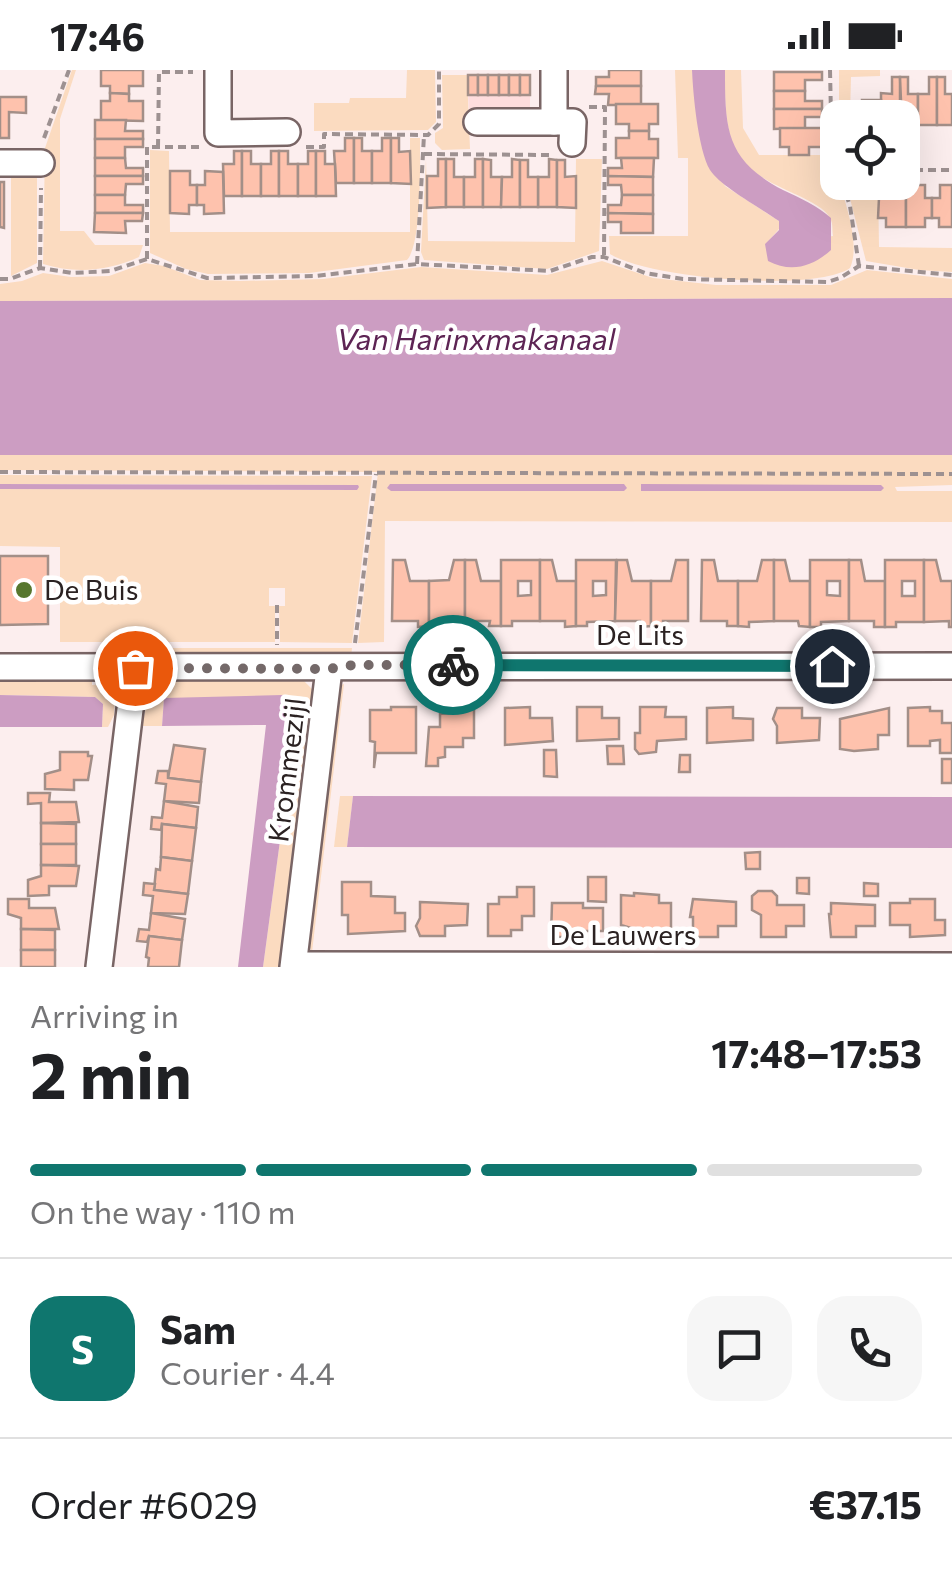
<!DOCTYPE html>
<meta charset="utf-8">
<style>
:root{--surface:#fff;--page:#f6f6f6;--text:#202124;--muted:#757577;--line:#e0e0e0;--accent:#0f766e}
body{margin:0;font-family:Commissioner,sans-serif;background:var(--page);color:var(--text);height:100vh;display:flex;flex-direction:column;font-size:38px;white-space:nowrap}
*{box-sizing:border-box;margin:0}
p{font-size:32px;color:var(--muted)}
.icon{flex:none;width:55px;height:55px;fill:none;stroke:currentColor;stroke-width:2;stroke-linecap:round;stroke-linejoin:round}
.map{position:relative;height:897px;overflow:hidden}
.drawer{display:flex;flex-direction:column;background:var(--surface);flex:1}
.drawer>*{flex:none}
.controls{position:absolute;left:820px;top:30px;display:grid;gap:20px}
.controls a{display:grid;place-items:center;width:100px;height:100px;border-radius:20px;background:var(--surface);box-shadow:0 10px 40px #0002;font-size:50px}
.pin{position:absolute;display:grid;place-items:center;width:85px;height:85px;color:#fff;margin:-42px;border:5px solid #fff;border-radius:50%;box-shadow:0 2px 10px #0007}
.courier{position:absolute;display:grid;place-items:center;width:100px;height:100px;margin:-50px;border:8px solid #0f766e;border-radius:50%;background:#fff;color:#222;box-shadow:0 2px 12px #0007}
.headline em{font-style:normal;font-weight:700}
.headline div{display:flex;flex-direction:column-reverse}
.headline{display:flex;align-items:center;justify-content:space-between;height:170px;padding:0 30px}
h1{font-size:65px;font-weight:700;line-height:75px}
.bar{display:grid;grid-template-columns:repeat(4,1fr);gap:15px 10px;align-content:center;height:120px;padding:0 30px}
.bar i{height:12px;border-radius:8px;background:var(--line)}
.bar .current{background:var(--accent)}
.bar p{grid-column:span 4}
.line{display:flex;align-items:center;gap:25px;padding:0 30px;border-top:2px solid var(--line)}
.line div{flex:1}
.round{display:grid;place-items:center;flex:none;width:105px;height:105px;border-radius:30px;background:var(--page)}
.status{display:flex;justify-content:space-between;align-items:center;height:70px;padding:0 50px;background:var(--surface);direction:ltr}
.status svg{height:28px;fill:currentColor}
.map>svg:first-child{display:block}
.built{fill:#fedddd}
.green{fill:#fbdbc0}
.water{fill:#cc9dc2}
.building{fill:#fec2ad;stroke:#a38f88;stroke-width:2.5;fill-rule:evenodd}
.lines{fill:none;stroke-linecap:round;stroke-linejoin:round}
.minor-casing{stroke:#796565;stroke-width:30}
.path{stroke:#9d9191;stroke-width:4;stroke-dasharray:8 5;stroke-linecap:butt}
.minor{stroke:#fff;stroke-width:25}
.done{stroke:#746969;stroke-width:10;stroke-dasharray:0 18}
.route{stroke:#0f766e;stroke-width:12}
.poi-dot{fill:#57772e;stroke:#fff;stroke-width:4}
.labels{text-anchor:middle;stroke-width:9;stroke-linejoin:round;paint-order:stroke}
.poi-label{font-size:28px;fill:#2b2222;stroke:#fff;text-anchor:start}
.street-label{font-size:28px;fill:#2b2222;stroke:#fff}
.water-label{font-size:30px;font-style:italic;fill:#5d2454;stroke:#fff}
</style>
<div class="status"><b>17:46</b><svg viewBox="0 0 49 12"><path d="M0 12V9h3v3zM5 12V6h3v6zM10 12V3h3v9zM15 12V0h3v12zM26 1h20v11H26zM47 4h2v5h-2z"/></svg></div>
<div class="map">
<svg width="952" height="897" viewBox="0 0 952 897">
<rect width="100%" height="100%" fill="#fceeee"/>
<path class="built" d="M467,5H530V42H469Z"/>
<g class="green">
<path d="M72,0H76L60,49V161H84L95,175H143L139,187C109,201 75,204 43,194L45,78Z"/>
<path d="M407,0H435L436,52L428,60L314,61V33H349L350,28H406Z"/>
<path d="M675,0H692L702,72L725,116L779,151V159L766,174L833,166C832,160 833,155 831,150C821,124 750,118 734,77C724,53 725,25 725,0H741L743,58L759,85H832C838,116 863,169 850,198C814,223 648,208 610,184L609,166H688V88H678Z"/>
<path d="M839,0H880V6L851,7L850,47H839Z"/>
<path d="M442,5H467L470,79L442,80L435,73V63L443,58Z"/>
<path d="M410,68H420C420,93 422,174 407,190L309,203L208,204L186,199L150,183V80L169,81L170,162H410Z"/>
<path d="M426,89L428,171L575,172L576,89H602L599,181L547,199L424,190L421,182Z"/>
<path d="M11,101L37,102V193L11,206Z"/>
<path d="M846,113H878L879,177L952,178V202L919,200L866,191Z"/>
<path d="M602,191L653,208L716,215H831L867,200L952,209V228L0,231V214L22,211L43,203L71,207L109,206L145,193L164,196L200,210L240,211L323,209L421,197L547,205Z"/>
<path d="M0,385H952V415L895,417L897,421H952V452L385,451L384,572L358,573L378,402L0,400Z"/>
<path d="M0,405L372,406L352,573L280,572L279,536H285V518H269V536H275V572H60V477L0,476V419L356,420L358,415L0,414Z"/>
<path d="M166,578H352L351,587L166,588Z"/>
<path d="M0,608H92V615L105,614L115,620L114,645L108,657H102L103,634L95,627L0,625Z"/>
<path d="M291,608L303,610L314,621L282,897H263L298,637L164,628L162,656H142L150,619L167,615L168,609Z"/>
<path d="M344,614L312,882L307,870L337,617Z"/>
<path d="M340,726H353L347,777H334Z"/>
</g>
<g class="water">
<path d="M692,0H725C725,60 726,90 783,120C800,128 818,136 831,148V180C812,197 791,203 768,191L765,174L779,160V151C762,139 720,116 710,100C698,79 693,24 692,0Z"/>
<path d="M952,228V385H0V231Z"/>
<path d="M0,414L358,415L359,417L357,420L0,419Z"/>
<path d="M390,414H624L627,418L624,421H391L387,418Z"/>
<path d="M641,414L881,415L884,418L881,421H641Z"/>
<path d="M0,625L95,627L103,634L102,657H0Z"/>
<path d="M282,625L292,628L298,637L263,897H238L266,655L162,656L164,628Z"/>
<path d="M353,726L952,727V778L347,777Z"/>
</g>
<g class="building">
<path d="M101,0H143V16H129V24L110,23V16H101Z"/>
<path d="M609,0H641V16H596V7H609Z"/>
<path d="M774,2H822V10H805V21H774Z"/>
<rect x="468" y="5" width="10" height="20"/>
<rect x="478" y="5" width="10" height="20"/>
<rect x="488" y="5" width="11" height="20"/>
<rect x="499" y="5" width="10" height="20"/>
<rect x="509" y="5" width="11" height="20"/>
<rect x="520" y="5" width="10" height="20"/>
<path d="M892,7H900V48H881V23L892,24Z"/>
<path d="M900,7H908V24H918V55H902Z"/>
<path d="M929,7H937V55H918V24H929Z"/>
<path d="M937,7H945V24H952V55H937Z"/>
<path d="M596,16H641V35H608L609,24H595Z"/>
<path d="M774,21H805V31H822V39H774Z"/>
<path d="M110,23L129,24V31H143V51L101,50V31H110Z"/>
<path d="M0,27H26V43L9,42V68H0Z"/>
<path d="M862,30H881V48H854V43H862Z"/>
<path d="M616,34H658V54H649V61H629V54H616Z"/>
<path d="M774,39H822V47H805V58L774,59Z"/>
<path d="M126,50L125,61H143V69H95V50Z"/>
<path d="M780,58H822V77H809V85H789V77H780Z"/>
<path d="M629,61H649V69H658V88H616V68H629Z"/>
<path d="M345,68H354V113H336L334,81H345Z"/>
<path d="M354,68H362V81H372V113H354Z"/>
<path d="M382,68H391V113H372V81H382Z"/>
<path d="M391,68H399V82L410,81L411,114L391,113Z"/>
<path d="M95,69H143V77H125V88H95Z"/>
<path d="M234,81H242V126H224L223,94H234Z"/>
<path d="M242,81H251V94H261V126H242Z"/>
<path d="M271,81H279V126H261V94H271Z"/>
<path d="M279,81H288V94H298V126H279Z"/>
<path d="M308,81H316V126H298V94H308Z"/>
<path d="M316,81H325V94H335L336,126H316Z"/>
<path d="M95,88H125L126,98H143V106H95Z"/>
<path d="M621,88H654L653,107L608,106V98H622Z"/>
<path d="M438,89H446V137L427,138V106H438Z"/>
<path d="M446,89H454V107H464V137H446Z"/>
<path d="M475,89H483V137H464V107H475Z"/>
<path d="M483,89L491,90V107H502L501,137H483Z"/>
<path d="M512,89L520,90V137H501L502,107H512Z"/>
<path d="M549,89L557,90V137H538V107H549Z"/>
<path d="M520,90H528V107H538V137H520Z"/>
<path d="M557,90H565V107L576,106V138L557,137Z"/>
<path d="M170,101H190V115H197V135H189V144L170,143Z"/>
<path d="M205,101L223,102L224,143L204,144V135H197V115H205Z"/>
<path d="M95,106H143V114H126L125,125H95Z"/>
<path d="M608,106L653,107V125H622L621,115H608Z"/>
<path d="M0,112H4V158L0,157Z"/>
<path d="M887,115H906V157H886V148H878L879,128H886Z"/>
<path d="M906,115H925V128H932V148H925V157H906Z"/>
<path d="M940,115H952V157H939V148H932V128H940Z"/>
<path d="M95,125H125V135H143V143H95Z"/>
<path d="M622,125H653V144L608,143V135H621Z"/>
<path d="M95,143H143L142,151H125L126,163L94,162Z"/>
<path d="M608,143L653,144V163H621V152H608Z"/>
<path d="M0,486H48V554L0,555Z"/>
<path d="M393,490H405L410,511H429V556L418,557V551H392Z"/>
<path d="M454,490H465V551H440V556H429V511L449,510Z"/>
<path d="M465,490H476L481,511H501V556H489L490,551H465Z"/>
<path d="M501,490H540V551H512V556H501ZM518,511H531V525L518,526Z"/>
<path d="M540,490H552L557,511H576V556L565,557V551H540Z"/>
<path d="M576,490H616L615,551L587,552V556H576ZM593,511H606V525L593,526Z"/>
<path d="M617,490H627L632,511H651V556L640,557V551H615Z"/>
<path d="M676,490H688V551H663V556H651V511H671Z"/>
<path d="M702,490H714L718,511H738V556H727V551H701Z"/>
<path d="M762,490H774V551L749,552V557L738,556V511H757Z"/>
<path d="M774,490H785L790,511H810V557L799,556L798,551H774Z"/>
<path d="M810,490H849V551L821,552V557H810ZM827,511H840V526L827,525Z"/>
<path d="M849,490H861L865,511H885V557H874V551H849Z"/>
<path d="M885,490H924V552H896V557H885ZM902,511H915V526H902Z"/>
<path d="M924,490H936L941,511H952V557H949V551L924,552Z"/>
<path d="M391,637H416V683H376L374,698L375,672L370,671V640H391Z"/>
<path d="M450,637H474V668H463V677H445V687L438,688V696H426L429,657H440V644L451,643Z"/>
<path d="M530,637V648H552L553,671L505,675V638Z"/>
<path d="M577,637H602V648H619V669L577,671Z"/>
<path d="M640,637H666L665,647H686V669L657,671L656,682L639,684L635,679V663H640Z"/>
<path d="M733,637V648L753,649V670L707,673V638Z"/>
<path d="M930,637V641H942V653H952V683H940V670L930,671V676H908V638Z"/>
<path d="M777,638H802V648H820L819,670L777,673V656L773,649Z"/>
<path d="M889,638V665H878V679L854,681L840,679V649Z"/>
<path d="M174,675L205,679L201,712L168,708Z"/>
<path d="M607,676H623L624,694H608Z"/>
<path d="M544,680H556L557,707L544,706Z"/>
<path d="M60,682H88V686H92L88,710H74V720L45,719V704L60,700Z"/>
<path d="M680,685H690V702H679Z"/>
<rect x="942" y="689" width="10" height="24"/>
<path d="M158,701H168V708L201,712L199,733L164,731L166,714L156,713Z"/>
<path d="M28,723H50L49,732H76L79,752L41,753V733L28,734Z"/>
<path d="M164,731L198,737L196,758L162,754L161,760L151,759L152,747L162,748Z"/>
<path d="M41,753L76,754V774H41Z"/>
<path d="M162,754L196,758L192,791L161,787Z"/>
<rect x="41" y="774" width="35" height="21"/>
<path d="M760,782V799H746L745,783Z"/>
<path d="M161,787L192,791L188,824L154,820L156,799L160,800Z"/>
<path d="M41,795L79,796L76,816H49V825L28,826V810L41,806Z"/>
<path d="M588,807H606V832L588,831Z"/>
<path d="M797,808H809V824L797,823Z"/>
<path d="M342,812H371V826L395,827V843H405V861L348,864V845H342Z"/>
<path d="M144,813L155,814L154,820L188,824L185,844L151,843L153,826L143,825Z"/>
<path d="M864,813L878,814V826H864Z"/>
<path d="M517,817H534V846H522V860H511V866H488V834H499V827H517Z"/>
<path d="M758,821H772L777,826V835H804V856H786V867H761V845L752,840V826Z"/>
<path d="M634,823L659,825V833H671V867L634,864V859L621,855V825L634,826Z"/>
<path d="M8,829H29V838H55L59,859H21V848L8,844Z"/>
<path d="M693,829L736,832V856H718V867H693V847H690Z"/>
<path d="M910,829H935V850H945V865L910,867V855H890V833H910Z"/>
<path d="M420,832L468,834L467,855L445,856V866H420L416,856L420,848Z"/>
<path d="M552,833H583V838H603V861H583V867H551Z"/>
<path d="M831,833L875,835V856H856V867H831L829,844H831Z"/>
<path d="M151,843L185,849L182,870L149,866L147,872L137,871L139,859L149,860Z"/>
<path d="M21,859L55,860V880H21Z"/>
<path d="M149,866L182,870L179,897H148L149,888L146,887Z"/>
<rect x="21" y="880" width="34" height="17"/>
</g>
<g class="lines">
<defs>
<g id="minor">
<path d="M218,0V63L287,62"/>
<path d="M554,0V52"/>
<path d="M477,52H573L572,73"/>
<path d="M0,93H41"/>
<path d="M0,597L952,596"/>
<path d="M294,895L952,896"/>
<path d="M99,897L135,598"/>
<path d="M293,897L329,599"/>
</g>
</defs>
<use href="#minor" class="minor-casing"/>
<g class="path">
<path d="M830,0L831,45L835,57L838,95"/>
<path d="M589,37H605L604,187"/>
<path d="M44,68L69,0"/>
<path d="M158,77L159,2H193"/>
<path d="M306,77H324V64L428,65L439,54V0"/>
<path d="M424,84L550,85"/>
<path d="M902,100H952"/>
<path d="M842,112L850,136L859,196"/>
<path d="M147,189V77H200"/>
<path d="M417,194L424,65"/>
<path d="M40,198L41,118"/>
<path d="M0,209H10L40,198L72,203L110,201L147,189L207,208L316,206L417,194L550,201L592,187H604L645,203L683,209L827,212L840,208L859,196L952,205"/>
<path d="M0,402L952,404"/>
<path d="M277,535V575"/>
<path d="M355,573L376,404"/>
</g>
<use href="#minor" class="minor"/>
</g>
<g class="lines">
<path class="done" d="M135,598L329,599L353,595H453"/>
<path class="route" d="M453,595L832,596"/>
</g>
<circle class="poi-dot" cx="24" cy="520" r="10"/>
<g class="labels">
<g class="poi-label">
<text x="44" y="530">De Buis</text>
</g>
<g class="street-label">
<text x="640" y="575">De Lits</text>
<text transform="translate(287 700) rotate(-83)" y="10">Krommezijl</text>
<text x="623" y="875">De Lauwers</text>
</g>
<g class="water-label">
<text x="476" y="280">Van Harinxmakanaal</text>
</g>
</g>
</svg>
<div class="controls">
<a><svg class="icon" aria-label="locate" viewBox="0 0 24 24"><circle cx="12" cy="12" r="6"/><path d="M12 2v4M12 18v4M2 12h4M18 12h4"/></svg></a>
</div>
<div class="pin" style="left:135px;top:598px;background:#ea580c"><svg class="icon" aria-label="bag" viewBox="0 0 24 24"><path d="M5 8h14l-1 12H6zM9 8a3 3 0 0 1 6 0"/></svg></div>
<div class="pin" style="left:832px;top:596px;background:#1f2937"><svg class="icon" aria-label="home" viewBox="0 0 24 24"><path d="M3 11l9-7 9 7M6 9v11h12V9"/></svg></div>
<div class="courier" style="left:453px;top:595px"><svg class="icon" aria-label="bike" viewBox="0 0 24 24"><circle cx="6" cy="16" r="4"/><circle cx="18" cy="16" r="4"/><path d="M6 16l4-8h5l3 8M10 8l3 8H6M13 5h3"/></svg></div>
</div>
<section class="drawer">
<div class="headline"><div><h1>2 min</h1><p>Arriving in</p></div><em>17:48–17:53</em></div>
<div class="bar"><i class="current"></i><i class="current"></i><i class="current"></i><i></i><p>On the way · 110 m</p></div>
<div class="line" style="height:180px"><b class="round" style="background:var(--accent);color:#fff">S</b><div><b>Sam</b><p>Courier · 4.4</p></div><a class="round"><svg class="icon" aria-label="chat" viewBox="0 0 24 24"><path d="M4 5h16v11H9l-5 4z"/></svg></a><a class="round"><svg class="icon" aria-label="phone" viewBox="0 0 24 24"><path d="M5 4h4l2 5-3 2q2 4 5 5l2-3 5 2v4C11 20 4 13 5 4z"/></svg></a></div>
<div class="line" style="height:130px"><div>Order #6029</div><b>€37.15</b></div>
</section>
